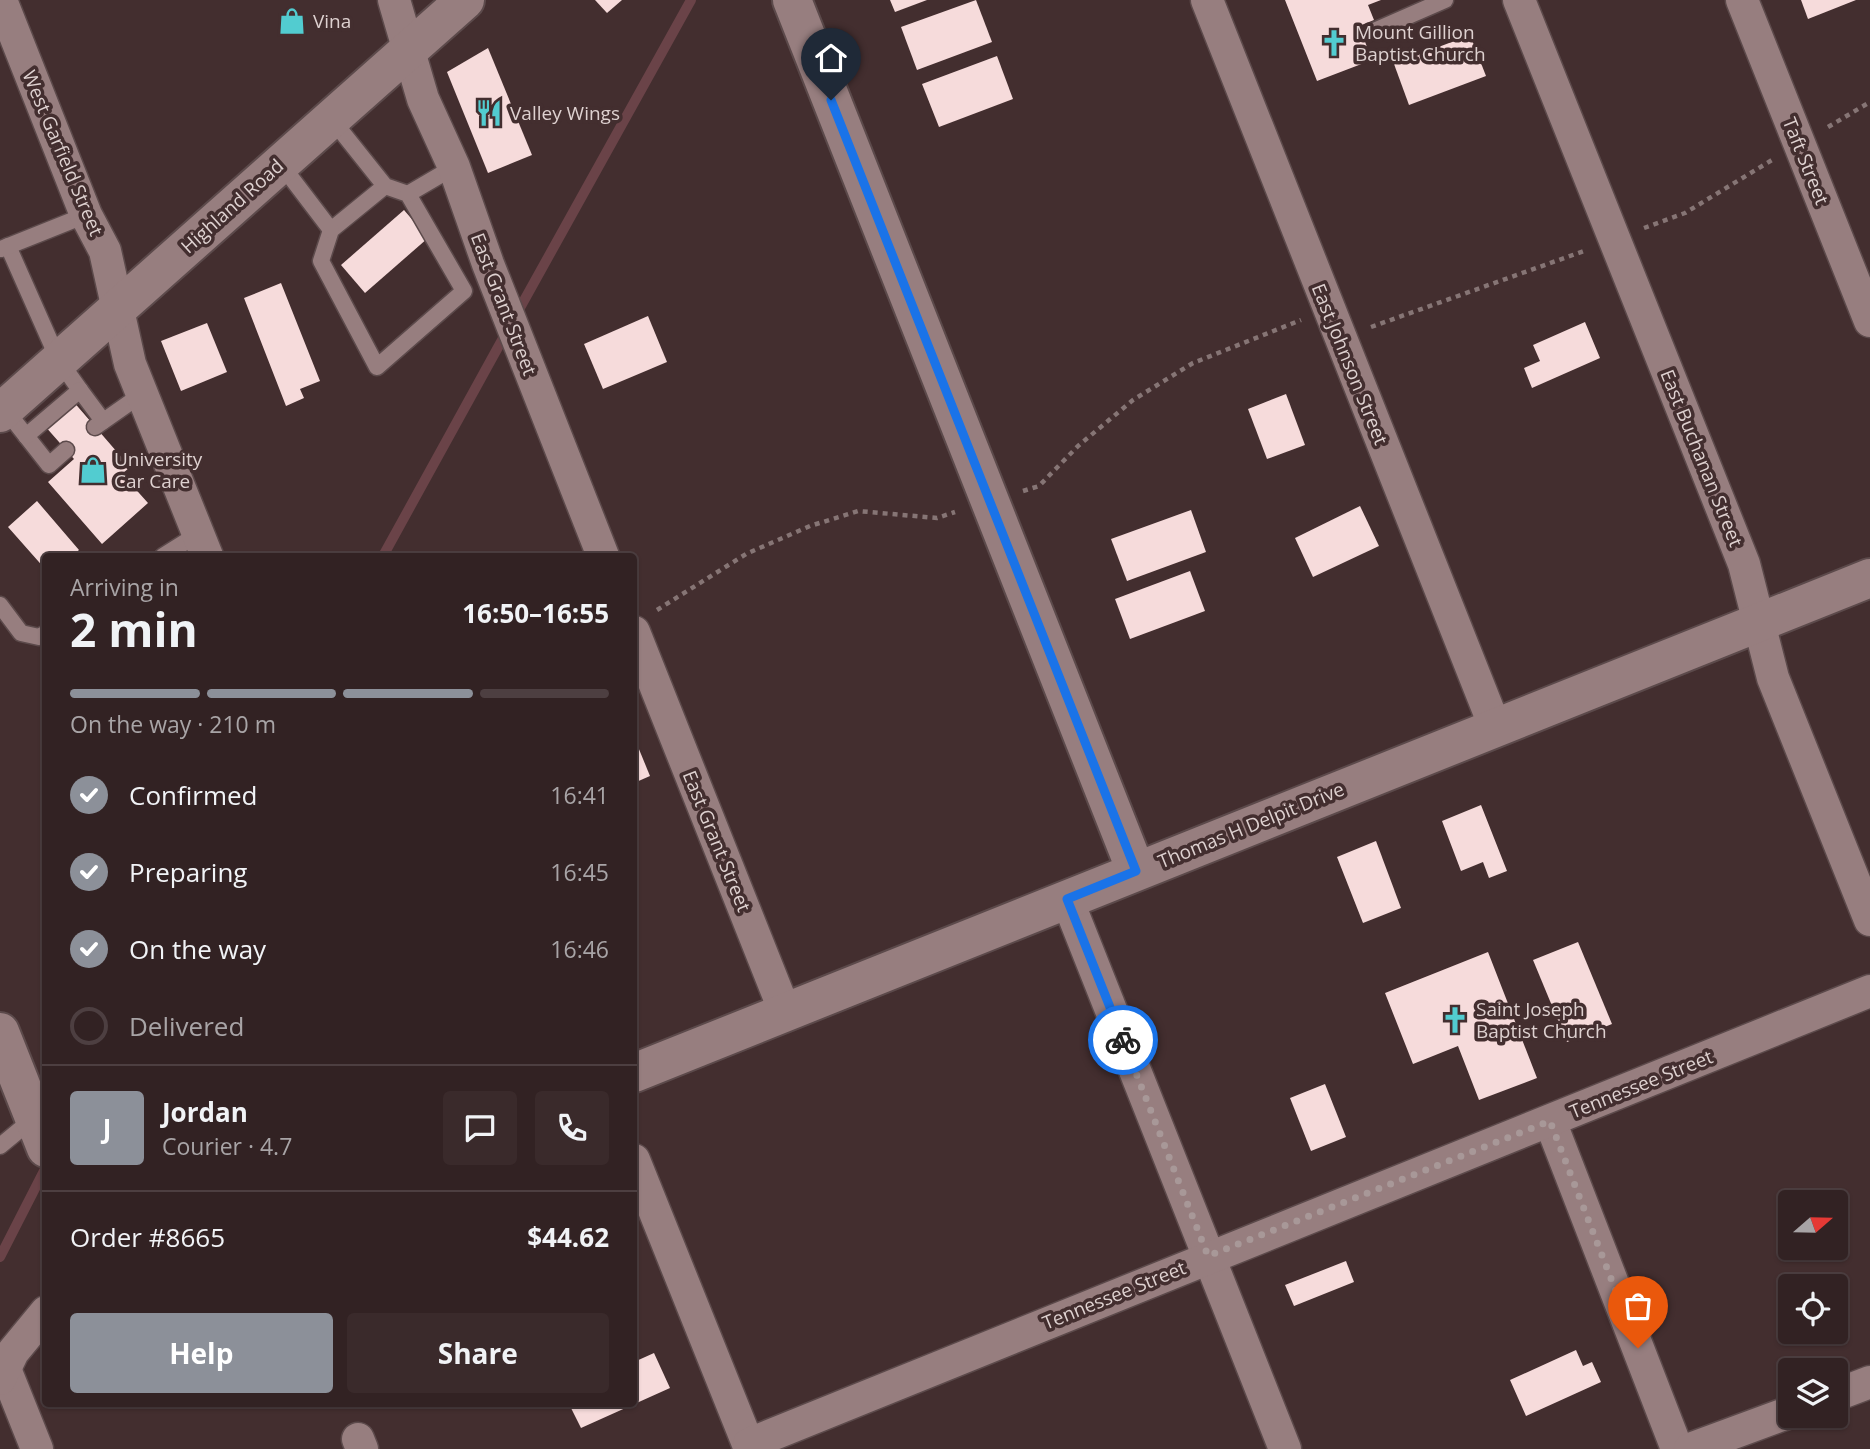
<!DOCTYPE html>
<meta charset="utf-8">
<style>
:root{--surface:#322223;--page:#3a2a2b;--text:#f1f3f6;--muted:#a8a4a6;--line:#4d3f41;--accent:#8c9099}
body{margin:0;font-family:"Open Sans",sans-serif;background:var(--page);color:var(--text);height:100vh;display:flex;flex-direction:column;font-size:26px;white-space:nowrap}
*{box-sizing:border-box;margin:0}
p{font-size:23px;color:var(--muted)}
.icon{flex:none;width:38px;height:38px;fill:none;stroke:currentColor;stroke-width:2;stroke-linecap:round;stroke-linejoin:round}
.map{position:relative;flex:1;overflow:hidden}
.side{position:absolute;left:42px;top:553px;width:595px;height:854px;display:flex;flex-direction:column;background:var(--surface);border-radius:7px;box-shadow:0 2px 5px #0004,0 0 0 2px var(--line)}
.side>*{flex:none}
.needle{width:46px;rotate:70deg}
.fabs{position:absolute;left:1778px;top:1190px;display:grid;gap:14px}
.fabs a{display:grid;place-items:center;width:70px;height:70px;border-radius:7px;background:var(--surface);box-shadow:0 2px 5px #0004,0 0 0 2px var(--line);font-size:35px}
.pin{position:absolute;display:grid;place-items:center;width:60px;height:60px;color:#fff;margin:-72px -30px;border-radius:50% 50% 50% 0;rotate:-45deg;box-shadow:0 0 7px #0007}
.pin .icon{rotate:45deg}
.courier{position:absolute;display:grid;place-items:center;width:70px;height:70px;margin:-35px;border:5px solid #1a73e8;border-radius:50%;background:#fff;color:#222;box-shadow:0 2px 9px #0007}
.headline em{font-style:normal;font-weight:700}
.headline div{display:flex;flex-direction:column-reverse}
.headline{display:flex;align-items:center;justify-content:space-between;height:119px;padding:0 28px}
h1{font-size:46px;font-weight:700;line-height:52px}
.bar{display:grid;grid-template-columns:repeat(4,1fr);gap:10px 7px;align-content:center;height:84px;padding:0 28px}
.bar i{height:9px;border-radius:5px;background:var(--line)}
.bar .current{background:var(--accent)}
.bar p{grid-column:span 4}
.line{display:flex;align-items:center;gap:18px;padding:0 28px;border-top:2px solid var(--line)}
.line div{flex:1}
.round{display:grid;place-items:center;flex:none;width:74px;height:74px;border-radius:7px;background:var(--page)}
ol{padding:0 28px;list-style:none}
li{display:flex;align-items:center;gap:21px;height:77px}
li p{margin-inline-start:auto}
li .icon{padding:7px;border-radius:50%;background:var(--accent);color:#fff;stroke-width:4}
li:last-child{color:var(--muted)}
li i{width:38px;height:38px;border:4px solid var(--line);border-radius:50%}
.primary-button{display:flex;gap:14px;margin-top:auto;padding:14px 28px}
.primary-button a{flex:1;height:80px;border-radius:7px;background:var(--accent);color:#fff;font-size:28px;font-weight:700;line-height:80px;text-align:center}
.primary-button a+a{background:var(--page);color:var(--text)}
.map>svg:first-child{display:block}
.lines{fill:none;stroke-linecap:round;stroke-linejoin:round}
.stream{stroke:#6a4348;stroke-width:10}
.building{fill:#f6dbdb}
.lane-casing{stroke:#5c4a4b;stroke-width:19}
.street-casing{stroke:#5c4a4b;stroke-width:35}
.secondary-casing{stroke:#5c4a4b;stroke-width:42}
.path{stroke:#867575;stroke-width:4.5;stroke-dasharray:5 5;stroke-linecap:butt}
.lane{stroke:#977e7f;stroke-width:16}
.street{stroke:#977e7f;stroke-width:32}
.secondary{stroke:#977e7f;stroke-width:38}
.done{stroke:#a89898;stroke-width:7;stroke-dasharray:0 12.6}
.route{stroke:#1a73e8;stroke-width:9}
.labels{text-anchor:middle;stroke-width:7;stroke-linejoin:round;paint-order:stroke}
.poi-label{font-size:19px;fill:#ded1d0;stroke:#432e2f;text-anchor:start}
.street-label{font-size:19px;fill:#ded1d0;stroke:#432e2f}
</style>
<div class="map">
<svg width="1870" height="1449" viewBox="0 0 1870 1449">
<rect width="100%" height="100%" fill="#432e2f"/>
<g class="lines">
<g class="stream">
<path d="M516,315L691,0"/>
<path d="M383,556L507,331"/>
<path d="M0,1257L46,1167"/>
</g>
</g>
<g class="building">
<path d="M595,0H622L607,13Z"/>
<path d="M890,0H927L895,12Z"/>
<path d="M976,0L992,42L917,70L901,27Z"/>
<path d="M1285,0H1381L1368,5L1374,20L1359,26L1372,60L1317,81Z"/>
<path d="M1801,0H1856L1808,19Z"/>
<path d="M1470,35L1486,76L1409,105L1394,64Z"/>
<path d="M488,48L532,155L488,173L447,72Z"/>
<path d="M997,56L1013,99L939,127L922,84Z"/>
<path d="M404,210L428,238L365,293L341,265Z"/>
<path d="M281,283L320,381L300,389L304,398L286,406L244,298Z"/>
<path d="M648,316L667,362L603,389L584,344Z"/>
<path d="M1585,322L1600,358L1532,388L1524,368L1540,361L1533,345Z"/>
<path d="M207,323L227,372L181,391L161,341Z"/>
<path d="M1286,394L1305,445L1267,459L1248,409Z"/>
<path d="M72,400L130,467L122,474L148,503L102,544L48,482L74,459L44,425Z"/>
<path d="M37,501L79,550L72,556H46V570L8,527Z"/>
<path d="M1360,506L1379,546L1313,577L1295,538Z"/>
<path d="M1191,510L1206,552L1127,581L1111,539Z"/>
<path d="M1190,571L1205,611L1130,639L1115,599Z"/>
<path d="M634,737L650,776L634,783Z"/>
<path d="M1481,805L1507,871L1489,878L1483,862L1461,871L1442,821Z"/>
<path d="M1376,841L1401,908L1363,923L1337,857Z"/>
<path d="M1578,942L1612,1024L1567,1042L1533,960Z"/>
<path d="M1488,952L1537,1078L1479,1100L1458,1046L1413,1064L1385,993Z"/>
<path d="M1325,1084L1346,1137L1311,1151L1290,1098Z"/>
<path d="M1346,1261L1354,1282L1294,1306L1285,1285Z"/>
<path d="M1576,1350L1583,1366L1592,1362L1601,1382L1526,1416L1510,1380Z"/>
<path d="M654,1353L670,1388L581,1428L569,1404H634V1362Z"/>
</g>
<g class="lines">
<defs>
<g id="lane">
<path d="M1374,31L1445,0"/>
<path d="M330,117L385,186L408,194L464,291L377,367L321,261L331,230L385,186"/>
<path d="M280,163L331,230"/>
<path d="M408,194L454,167"/>
<path d="M8,246L58,359L80,390"/>
<path d="M1,249L86,215"/>
<path d="M4,408L49,465L66,450"/>
<path d="M95,427L142,394"/>
<path d="M26,436L80,390L103,421"/>
<path d="M163,556L198,534"/>
<path d="M0,605L21,633L39,637L46,633"/>
<path d="M0,1146L34,1118"/>
</g>
<g id="street">
<path d="M1,0L86,215L105,251L130,364L207,556"/>
<path d="M394,0L423,99L454,167L488,264L603,556"/>
<path d="M1207,0L1495,727"/>
<path d="M1519,0L1744,564L1773,678L1870,920"/>
<path d="M1742,0L1870,321"/>
<path d="M634,632L785,1012"/>
<path d="M1067,899L1285,1449"/>
<path d="M1550,1121L1677,1449"/>
<path d="M634,1160L750,1449"/>
<path d="M5,1369L37,1449"/>
<path d="M0,1379L13,1352L46,1312"/>
<path d="M1836,1395L1870,1382"/>
<path d="M358,1439L362,1449"/>
<path d="M749,1444L1870,991"/>
<path d="M1690,1449L1790,1412"/>
</g>
<g id="secondary">
<path d="M792,0L1136,871"/>
<path d="M0,413L465,0"/>
<path d="M0,1032L46,1148"/>
<path d="M634,1073L1870,578"/>
</g>
</defs>
<use href="#lane" class="lane-casing"/>
<use href="#street" class="street-casing"/>
<use href="#secondary" class="secondary-casing"/>
<g class="path">
<path d="M1828,127L1870,102"/>
<path d="M1644,228L1685,213L1772,160"/>
<path d="M1371,327L1584,251"/>
<path d="M1023,491L1039,486L1078,446L1133,400L1193,363L1301,320"/>
<path d="M657,610L746,554L810,526L858,511L937,518L955,512"/>
</g>
<use href="#lane" class="lane"/>
<use href="#street" class="street"/>
<use href="#secondary" class="secondary"/>
</g>
<g class="lines">
<path class="done" d="M1123,1040L1208,1256L1550,1121L1638,1348"/>
<path class="route" d="M831,100L1136,871L1067,899L1123,1040"/>
</g>
<defs>
<symbol id="shop-bare" viewBox="-9 -9 18 18"><path d="M-5-2.5h2.3a2.7 3.5 0 0 1 5.4 0H5L5.5 6h-11ZM-1.5-2.5h3a1.5 2.3 0 0 0-3 0Z" fill="#52ccd0" stroke="#432e2f" stroke-width="2.5" paint-order="stroke"/></symbol>
<symbol id="church-bare" viewBox="-9 -9 18 18"><path d="M-1.2-6h2.4v3.5h3.3v2.4h-3.3V6h-2.4V-.1h-3.3v-2.4h3.3Z" fill="#52ccd0" stroke="#432e2f" stroke-width="2.5" paint-order="stroke"/></symbol>
<symbol id="restaurant-bare" viewBox="-9 -9 18 18"><path d="M-5-6h1v4h1v-4h1v4h1v-4h1v5L-1.5 .5V6h-2V.5L-5-1ZM5-6V6H3V1.5H1.5Q1.5-4 5-6Z" fill="#52ccd0" stroke="#432e2f" stroke-width="2.5" paint-order="stroke"/></symbol>
</defs>
<g fill-rule="evenodd">
<use href="#shop-bare" x="273" y="2" width="38" height="38"/>
<use href="#church-bare" x="1315" y="24" width="38" height="38"/>
<use href="#restaurant-bare" x="470" y="94" width="38" height="38"/>
<use href="#shop-bare" x="74" y="451" width="38" height="38"/>
<use href="#church-bare" x="1436" y="1001" width="38" height="38"/>
</g>
<g class="labels">
<g class="poi-label">
<text x="313" y="28">Vina</text>
<text x="1355" y="39">Mount Gillion<tspan x="1355" dy="22">Baptist Church</tspan></text>
<text x="510" y="120">Valley Wings</text>
<text x="114" y="466">University<tspan x="114" dy="22">Car Care</tspan></text>
<text x="1476" y="1016">Saint Joseph<tspan x="1476" dy="22">Baptist Church</tspan></text>
</g>
<g class="street-label">
<text transform="translate(63 153) rotate(67)" y="7">West Garfield Street</text>
<text transform="translate(1806 161) rotate(68)" y="7">Taft Street</text>
<text transform="translate(232 206) rotate(-42)" y="7">Highland Road</text>
<text transform="translate(504 304) rotate(69)" y="7">East Grant Street</text>
<text transform="translate(1350 364) rotate(68)" y="7">East Johnson Street</text>
<text transform="translate(1702 458) rotate(68)" y="7">East Buchanan Street</text>
<text transform="translate(1251 825) rotate(-22)" y="7">Thomas H Delpit Drive</text>
<text transform="translate(717 841) rotate(68)" y="7">East Grant Street</text>
<text transform="translate(1641 1084) rotate(-22)" y="7">Tennessee Street</text>
<text transform="translate(1114 1295) rotate(-22)" y="7">Tennessee Street</text>
</g>
</g>
</svg>
<div class="fabs">
<a><svg class="needle" viewBox="-14 -14 28 28"><path d="M0-13l5 13h-10z" fill="#e53935"/><path d="M0 13l5-13h-10z" fill="#a8a4a6"/></svg></a>
<a><svg class="icon" aria-label="locate" viewBox="0 0 24 24"><circle cx="12" cy="12" r="6"/><path d="M12 2v4M12 18v4M2 12h4M18 12h4"/></svg></a>
<a><svg class="icon" aria-label="layers" viewBox="0 0 24 24"><path d="M12 4l9 5-9 5-9-5zM3 14l9 5 9-5"/></svg></a>
</div>
<div class="pin" style="left:1638px;top:1348px;background:#ea580c"><svg class="icon" aria-label="bag" viewBox="0 0 24 24"><path d="M5 8h14l-1 12H6zM9 8a3 3 0 0 1 6 0"/></svg></div>
<div class="pin" style="left:831px;top:100px;background:#1f2937"><svg class="icon" aria-label="home" viewBox="0 0 24 24"><path d="M3 11l9-7 9 7M6 9v11h12V9"/></svg></div>
<div class="courier" style="left:1123px;top:1040px"><svg class="icon" aria-label="bike" viewBox="0 0 24 24"><circle cx="6" cy="16" r="4"/><circle cx="18" cy="16" r="4"/><path d="M6 16l4-8h5l3 8M10 8l3 8H6M13 5h3"/></svg></div>
<section class="side">
<div class="headline"><div><h1>2 min</h1><p>Arriving in</p></div><em>16:50–16:55</em></div>
<div class="bar"><i class="current"></i><i class="current"></i><i class="current"></i><i></i><p>On the way · 210 m</p></div>
<ol>
<li><svg class="icon" aria-label="check" viewBox="0 0 24 24"><path d="M5 12l5 5 9-10"/></svg>Confirmed<p>16:41</p></li>
<li><svg class="icon" aria-label="check" viewBox="0 0 24 24"><path d="M5 12l5 5 9-10"/></svg>Preparing<p>16:45</p></li>
<li><svg class="icon" aria-label="check" viewBox="0 0 24 24"><path d="M5 12l5 5 9-10"/></svg>On the way<p>16:46</p></li>
<li><i></i>Delivered</li>
</ol>
<div class="line" style="height:126px"><b class="round" style="background:var(--accent);color:#fff">J</b><div><b>Jordan</b><p>Courier · 4.7</p></div><a class="round"><svg class="icon" aria-label="chat" viewBox="0 0 24 24"><path d="M4 5h16v11H9l-5 4z"/></svg></a><a class="round"><svg class="icon" aria-label="phone" viewBox="0 0 24 24"><path d="M5 4h4l2 5-3 2q2 4 5 5l2-3 5 2v4C11 20 4 13 5 4z"/></svg></a></div>
<div class="line" style="height:91px"><div>Order #8665</div><b>$44.62</b></div>
<div class="primary-button"><a>Help</a><a>Share</a></div>
</section>
</div>
